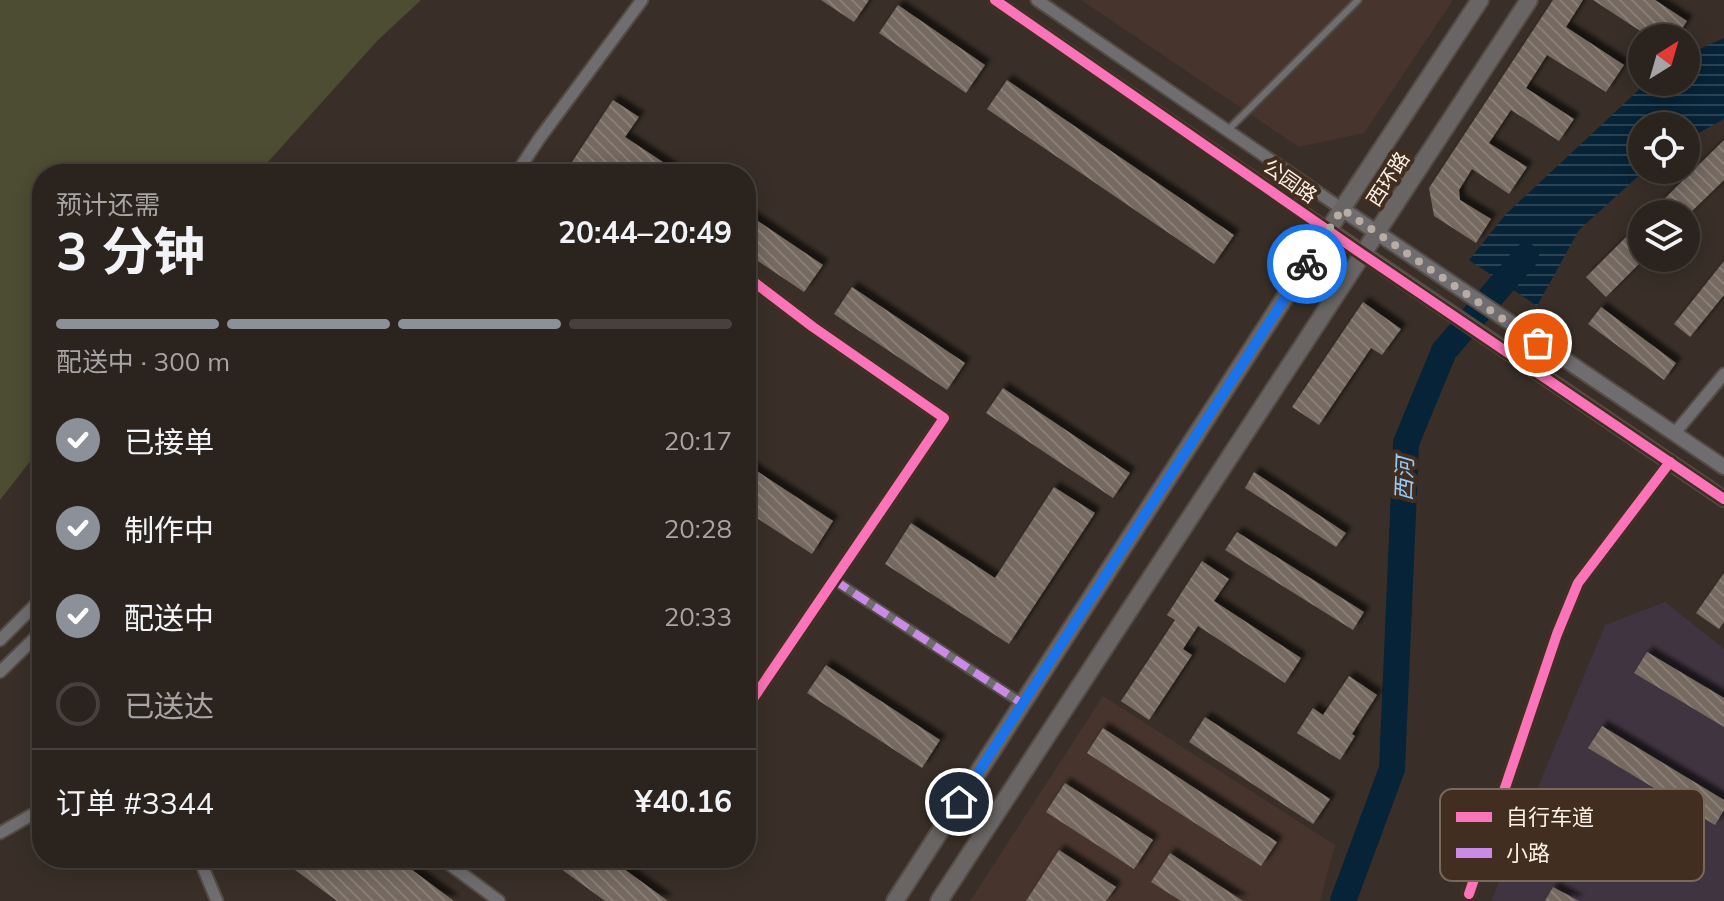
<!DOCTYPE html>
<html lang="zh">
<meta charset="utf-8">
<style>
:root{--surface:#2b231e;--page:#332b27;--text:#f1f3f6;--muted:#a6a4a4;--line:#47403c;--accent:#8c9099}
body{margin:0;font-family:Mulish,"Noto Sans SC",sans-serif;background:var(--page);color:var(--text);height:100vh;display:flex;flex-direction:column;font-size:30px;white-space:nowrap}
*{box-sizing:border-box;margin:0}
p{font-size:26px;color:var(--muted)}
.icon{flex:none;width:44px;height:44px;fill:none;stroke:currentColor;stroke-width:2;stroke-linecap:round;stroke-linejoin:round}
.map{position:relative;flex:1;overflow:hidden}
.details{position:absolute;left:32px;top:164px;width:724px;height:704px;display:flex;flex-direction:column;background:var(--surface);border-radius:32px;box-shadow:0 4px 20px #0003,0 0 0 2px var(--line)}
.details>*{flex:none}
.needle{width:52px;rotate:37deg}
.buttons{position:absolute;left:1628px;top:24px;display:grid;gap:16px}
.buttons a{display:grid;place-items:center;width:72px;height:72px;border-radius:50%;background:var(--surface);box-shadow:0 4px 20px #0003,0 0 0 2px var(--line);font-size:40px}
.pin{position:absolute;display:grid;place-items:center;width:68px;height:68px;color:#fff;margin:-34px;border:4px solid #fff;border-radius:50%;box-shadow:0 2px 8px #0007}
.courier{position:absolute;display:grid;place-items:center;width:80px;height:80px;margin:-40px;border:6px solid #1a73e8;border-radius:50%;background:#fff;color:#222;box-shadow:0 2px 10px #0007}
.headline em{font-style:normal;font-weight:700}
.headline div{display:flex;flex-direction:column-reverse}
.headline{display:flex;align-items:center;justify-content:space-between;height:136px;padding:0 24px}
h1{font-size:52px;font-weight:700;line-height:60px}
.bar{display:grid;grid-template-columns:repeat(4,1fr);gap:12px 8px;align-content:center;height:96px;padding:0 24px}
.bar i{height:10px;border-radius:6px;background:var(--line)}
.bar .selected{background:var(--accent)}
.bar p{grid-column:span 4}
.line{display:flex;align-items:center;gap:20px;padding:0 24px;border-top:2px solid var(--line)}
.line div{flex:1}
ol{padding:0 24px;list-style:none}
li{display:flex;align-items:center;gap:24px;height:88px}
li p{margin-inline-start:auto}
li .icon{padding:8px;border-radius:50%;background:var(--accent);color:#fff;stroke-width:4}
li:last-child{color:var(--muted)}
li i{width:44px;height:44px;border:4px solid var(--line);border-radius:50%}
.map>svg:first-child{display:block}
.commercial{fill:#46342d}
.education{fill:#403440}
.grass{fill:#4d4d33}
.water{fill:url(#water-rules)}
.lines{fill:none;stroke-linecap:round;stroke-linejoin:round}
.river{stroke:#072337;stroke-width:26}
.building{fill:url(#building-back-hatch);filter:url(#shadow)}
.service-casing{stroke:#534b44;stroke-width:10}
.pedestrian-casing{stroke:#534b44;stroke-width:12}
.minor-casing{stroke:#534b44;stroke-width:15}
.tertiary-casing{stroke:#534b44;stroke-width:18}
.secondary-casing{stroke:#534b44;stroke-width:20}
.service{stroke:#6f6d6f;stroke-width:6}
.pedestrian{stroke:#6f6d6f;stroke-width:8}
.minor{stroke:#6f6d6f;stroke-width:11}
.tertiary{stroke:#6f6d6f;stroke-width:14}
.secondary{stroke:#696565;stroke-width:16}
.quiet{stroke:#ca8be6;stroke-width:8;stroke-dasharray:16 8;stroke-linecap:butt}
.cycleway-casing{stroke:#412e20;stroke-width:15}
.cycleway{stroke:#fb73b8;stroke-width:10}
.done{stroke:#b8ada4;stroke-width:8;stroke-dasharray:0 14.4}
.route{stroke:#1a73e8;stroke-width:10}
.labels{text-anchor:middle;stroke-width:8;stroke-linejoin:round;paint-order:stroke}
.street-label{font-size:20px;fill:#fdf1e7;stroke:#412e20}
.water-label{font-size:22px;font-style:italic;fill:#94cbf9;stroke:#412e20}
.key{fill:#412e20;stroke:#79685c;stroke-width:2}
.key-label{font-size:22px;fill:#fdf1e7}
</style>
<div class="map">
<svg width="1724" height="901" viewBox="0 0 1724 901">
<defs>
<pattern id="water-rules" width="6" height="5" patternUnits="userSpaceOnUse" patternTransform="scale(2)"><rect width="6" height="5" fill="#072337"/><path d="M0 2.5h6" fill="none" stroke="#2c4354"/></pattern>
<pattern id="building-back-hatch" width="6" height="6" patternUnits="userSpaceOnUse" patternTransform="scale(2)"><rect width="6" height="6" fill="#746960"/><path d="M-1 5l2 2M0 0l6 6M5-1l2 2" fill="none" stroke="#897f77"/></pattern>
<filter id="shadow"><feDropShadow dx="5.5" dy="-5.5" stdDeviation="2" flood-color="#0009"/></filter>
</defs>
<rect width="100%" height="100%" fill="#392f28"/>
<g class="commercial">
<path d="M1081,0H1453L1364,133L1299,147Z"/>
<path d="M1103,696L1335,845L1320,901H970Z"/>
</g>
<path class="education" d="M1665,602L1724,649V901H1491L1605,625Z"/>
<path class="grass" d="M0,0H421L378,40L257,174H42V446L0,500Z"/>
<path class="water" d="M1724,38V119L1686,140V126H1642V170H1645L1579,230L1537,306L1469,260L1506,214L1647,82H1686V57L1704,47Z"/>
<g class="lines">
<path class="river" d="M1343,901L1392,769L1406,443L1444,351L1526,256"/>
</g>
<g class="building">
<path d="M821,0H869L854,22Z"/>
<path d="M1553,0H1583L1566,27L1624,65L1606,92L1547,55L1526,88L1574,119L1559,141L1511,110L1489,143L1527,167L1509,194L1472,169L1459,190L1460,200L1491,219L1476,243L1434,216L1429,188Z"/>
<path d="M1593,0H1655L1687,21L1676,38H1651Z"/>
<path d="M898,5L985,65L966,93L879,33Z"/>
<path d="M1007,80L1234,235L1214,264L987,109Z"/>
<path d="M613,100L639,117L625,137L681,174H624L607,163L600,174H564Z"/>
<path d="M1724,140V180L1689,214H1649Z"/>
<path d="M746,213L823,265L804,292L746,253Z"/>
<path d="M1642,221V261L1606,297L1586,277Z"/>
<path d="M1724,261V295L1690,337L1674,324Z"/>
<path d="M852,287L965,363L947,390L834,314Z"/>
<path d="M1363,302L1401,329L1382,355L1371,348L1319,425L1292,407Z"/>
<path d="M1601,307L1676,363L1664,380L1588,324Z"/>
<path d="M1003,388L1130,473L1113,498L986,413Z"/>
<path d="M746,464L833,521L812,554L746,511Z"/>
<path d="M1254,472L1346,533L1336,547L1245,488Z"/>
<path d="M1054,487L1095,513L1009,644L885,564L911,523L995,578Z"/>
<path d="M1237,532L1364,612L1353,630L1225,550Z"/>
<path d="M1202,561L1229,579L1214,601L1301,658L1285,683L1198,626L1183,649L1192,655L1149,720L1121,701L1175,620L1167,615Z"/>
<path d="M1724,573V622L1719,629L1696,613Z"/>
<path d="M1647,652L1724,698V727L1634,673Z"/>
<path d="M826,665L940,740L922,768L807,693Z"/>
<path d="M1349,676L1377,695L1352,734L1355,736L1340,760L1297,733L1313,708L1323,715Z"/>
<path d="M1205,717L1330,799L1313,824L1189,742Z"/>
<path d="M1602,726L1724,800V810L1715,825L1588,748Z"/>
<path d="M1103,728L1277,842L1261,866L1087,753Z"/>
<path d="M1065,783L1153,840L1134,869L1046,812Z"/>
<path d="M1059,850L1116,887L1106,901H1026Z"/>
<path d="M1170,853L1243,901H1181L1151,882Z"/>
<path d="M279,858H396L454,901H337Z"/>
<path d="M546,858H609L668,901H605Z"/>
<path d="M1553,887L1579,901H1545Z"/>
</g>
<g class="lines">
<defs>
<path id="service" d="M1227,131L1358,0"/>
<path id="pedestrian" d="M834,580L1023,704"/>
<g id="minor">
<path d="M995,0L1329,230"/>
<path d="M1037,0L1342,209"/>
<path d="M516,174L539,139L642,0"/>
<path d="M746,276L813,327L944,418L746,709"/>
<path d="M1674,434L1724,374"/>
<path d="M0,640L42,598"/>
<path d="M0,672L42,631"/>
<path d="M0,833L42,809"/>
<path d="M199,858L217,901"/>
<path d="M441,858L499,901"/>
<path d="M1469,894L1557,634L1578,583L1670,462"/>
</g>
<g id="tertiary">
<path d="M1342,209L1724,467"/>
<path d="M1329,230L1724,499"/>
</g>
<g id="secondary">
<path d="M895,901L1342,209L1480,0"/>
<path d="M939,901L1529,0"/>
</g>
</defs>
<use href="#service" class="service-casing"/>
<use href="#pedestrian" class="pedestrian-casing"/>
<use href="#minor" class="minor-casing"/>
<use href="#tertiary" class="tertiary-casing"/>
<use href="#secondary" class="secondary-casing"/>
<use href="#service" class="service"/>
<use href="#pedestrian" class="pedestrian"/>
<use href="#minor" class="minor"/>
<use href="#tertiary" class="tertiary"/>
<use href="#secondary" class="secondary"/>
<path class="quiet" d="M834,580L1023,704"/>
<defs>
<g id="cycleway">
<path d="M995,0L1362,254L1724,499"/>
<path d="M746,276L813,327L944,418L746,709"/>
<path d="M1469,894L1557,634L1578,583L1670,462"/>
</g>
</defs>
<use href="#cycleway" class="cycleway-casing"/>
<use href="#cycleway" class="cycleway"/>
</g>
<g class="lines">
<path class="done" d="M1307,264L1342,209L1538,343"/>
<path class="route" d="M959,802L1307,264"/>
</g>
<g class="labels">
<g class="street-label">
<text transform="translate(1388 179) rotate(-57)" y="7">西环路</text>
<text transform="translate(1290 181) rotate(35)" y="7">公园路</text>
</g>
<g class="water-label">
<text transform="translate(1404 479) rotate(-88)" y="8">西河</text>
</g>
</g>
<rect x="1440" y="789" width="264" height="92" rx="12" class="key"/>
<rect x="1456" y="812" width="36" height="10" fill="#fb73b8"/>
<rect x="1456" y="848" width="36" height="10" fill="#ca8be6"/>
<g class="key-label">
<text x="1506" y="825">自行车道</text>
<text x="1506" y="861">小路</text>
</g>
</svg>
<div class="buttons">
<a><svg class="needle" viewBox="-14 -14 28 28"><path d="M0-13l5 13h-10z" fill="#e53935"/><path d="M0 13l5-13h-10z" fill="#a6a4a4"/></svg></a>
<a><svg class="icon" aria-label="locate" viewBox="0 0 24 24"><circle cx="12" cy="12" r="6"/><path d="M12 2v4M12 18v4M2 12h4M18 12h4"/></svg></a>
<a><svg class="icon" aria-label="layers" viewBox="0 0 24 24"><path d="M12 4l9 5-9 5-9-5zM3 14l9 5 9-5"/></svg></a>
</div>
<div class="pin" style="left:1538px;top:343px;background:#ea580c"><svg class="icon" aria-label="bag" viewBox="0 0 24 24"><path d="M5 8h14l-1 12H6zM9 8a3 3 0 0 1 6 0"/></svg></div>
<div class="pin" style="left:959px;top:802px;background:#1f2937"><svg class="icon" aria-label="home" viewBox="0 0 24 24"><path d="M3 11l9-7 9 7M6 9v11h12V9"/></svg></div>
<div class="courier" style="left:1307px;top:264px"><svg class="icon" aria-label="bike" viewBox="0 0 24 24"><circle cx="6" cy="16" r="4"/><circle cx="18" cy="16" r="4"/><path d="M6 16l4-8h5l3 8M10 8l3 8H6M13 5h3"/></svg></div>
<section class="details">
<div class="headline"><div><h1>3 分钟</h1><p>预计还需</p></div><em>20:44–20:49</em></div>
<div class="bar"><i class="selected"></i><i class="selected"></i><i class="selected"></i><i></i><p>配送中 · 300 m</p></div>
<ol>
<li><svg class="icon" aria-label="check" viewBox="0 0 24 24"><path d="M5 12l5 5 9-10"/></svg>已接单<p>20:17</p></li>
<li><svg class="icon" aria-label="check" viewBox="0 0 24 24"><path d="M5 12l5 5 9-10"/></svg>制作中<p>20:28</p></li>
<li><svg class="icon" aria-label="check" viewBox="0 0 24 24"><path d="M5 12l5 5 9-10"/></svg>配送中<p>20:33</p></li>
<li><i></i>已送达</li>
</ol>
<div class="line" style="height:104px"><div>订单 #3344</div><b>¥40.16</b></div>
</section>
</div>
